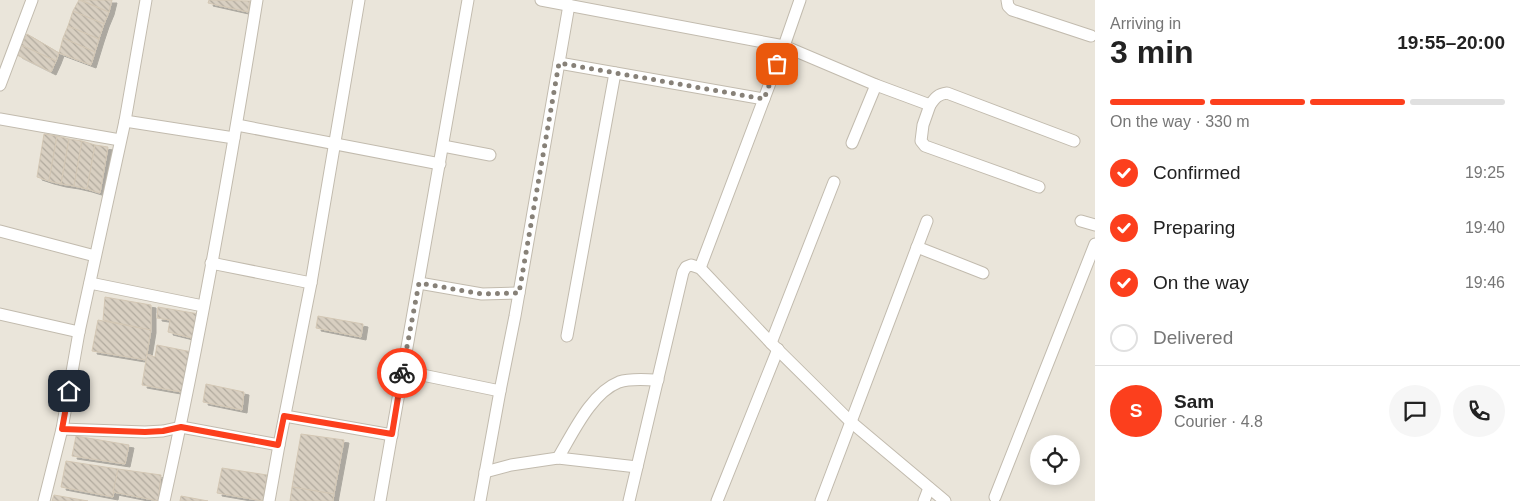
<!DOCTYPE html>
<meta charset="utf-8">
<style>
:root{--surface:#fff;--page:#f6f6f6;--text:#222;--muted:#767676;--line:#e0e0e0;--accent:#fc3f1d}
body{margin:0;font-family:Arial,sans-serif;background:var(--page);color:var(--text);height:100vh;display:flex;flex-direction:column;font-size:19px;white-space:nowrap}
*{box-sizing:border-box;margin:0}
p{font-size:16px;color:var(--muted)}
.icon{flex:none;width:28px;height:28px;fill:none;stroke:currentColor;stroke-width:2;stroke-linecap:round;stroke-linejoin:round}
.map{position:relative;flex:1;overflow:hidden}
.details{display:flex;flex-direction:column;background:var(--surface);width:425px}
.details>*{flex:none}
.fabs{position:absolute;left:1030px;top:435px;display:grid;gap:10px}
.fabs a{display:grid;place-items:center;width:50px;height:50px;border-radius:50%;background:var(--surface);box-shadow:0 2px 12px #0003;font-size:25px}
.pin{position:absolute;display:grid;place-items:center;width:42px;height:42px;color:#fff;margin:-21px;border-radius:10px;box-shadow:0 2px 8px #0006}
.courier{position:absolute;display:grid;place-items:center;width:50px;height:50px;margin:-25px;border:4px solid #fc3f1d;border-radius:50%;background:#fff;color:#222;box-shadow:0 1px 6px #0007}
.overview em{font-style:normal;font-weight:600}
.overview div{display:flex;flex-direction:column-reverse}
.overview{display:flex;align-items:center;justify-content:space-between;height:85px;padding:0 15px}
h1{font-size:32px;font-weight:600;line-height:38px}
.bar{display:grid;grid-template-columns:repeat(4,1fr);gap:8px 5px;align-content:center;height:60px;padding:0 15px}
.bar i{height:6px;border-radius:4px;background:var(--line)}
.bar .selected{background:var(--accent)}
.bar p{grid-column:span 4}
.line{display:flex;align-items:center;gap:12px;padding:0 15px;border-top:1px solid var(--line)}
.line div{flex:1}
.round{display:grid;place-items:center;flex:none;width:52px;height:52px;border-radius:26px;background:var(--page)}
ol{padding:0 15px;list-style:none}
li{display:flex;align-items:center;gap:15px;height:55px}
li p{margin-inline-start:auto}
li .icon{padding:5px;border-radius:50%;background:var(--accent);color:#fff;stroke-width:4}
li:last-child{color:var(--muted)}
li i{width:28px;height:28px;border:2px solid var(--line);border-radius:50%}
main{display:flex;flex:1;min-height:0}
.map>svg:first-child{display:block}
.residential{fill:#eae5da;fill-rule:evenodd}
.building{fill:url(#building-back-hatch);stroke:#d3c7b4;filter:url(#shadow)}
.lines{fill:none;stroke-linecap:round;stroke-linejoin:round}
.minor-casing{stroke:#c2bbae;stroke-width:13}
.minor{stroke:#fff;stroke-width:11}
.done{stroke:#878178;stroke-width:5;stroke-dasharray:0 9}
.route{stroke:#fc3f1d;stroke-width:6}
</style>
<main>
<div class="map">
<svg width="1095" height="501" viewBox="0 0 1095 501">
<defs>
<pattern id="building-back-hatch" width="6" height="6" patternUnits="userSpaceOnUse" patternTransform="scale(1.25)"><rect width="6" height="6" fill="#d8cfc1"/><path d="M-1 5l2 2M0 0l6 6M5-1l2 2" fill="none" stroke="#b1aa9e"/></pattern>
<filter id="shadow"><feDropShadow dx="5" dy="3" stdDeviation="0" flood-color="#0004"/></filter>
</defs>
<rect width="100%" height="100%" fill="#f6f3ec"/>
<path class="residential" d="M0,0H1095V501H0ZM1039,444H1071V476H1039Z"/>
<g class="building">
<path d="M79,0L109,12L104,24L73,11Z"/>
<path d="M81,0H112L109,12Z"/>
<path d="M209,0L250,1L248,12L208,3Z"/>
<path d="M73,11L104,24L99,39L68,26Z"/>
<path d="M68,26L99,39L95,52L63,38Z"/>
<path d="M27,34L59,53L56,61L21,45Z"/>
<path d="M63,38L95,52L91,65L59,53Z"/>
<path d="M21,45L56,61L51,72L17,55Z"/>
<path d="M44,134L57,136L49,181L37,177Z"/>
<path d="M57,136L69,139L61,184L49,181Z"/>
<path d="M69,139L82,141L74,186L61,184Z"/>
<path d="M82,141L95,145L87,189L74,186Z"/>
<path d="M95,145L108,147L100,193L87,189Z"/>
<path d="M105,297L151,305V330L103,320Z"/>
<path d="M158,307L199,314L196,339L168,332L170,320L157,318Z"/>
<path d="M318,316L363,324L361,337L316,328Z"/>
<path d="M98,320L151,330L146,360L92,351Z"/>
<path d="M157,345L192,352L187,393L142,385L147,354L155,357Z"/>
<path d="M206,384L244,392L242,410L203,402Z"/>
<path d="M301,434L344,440L334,494L292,487Z"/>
<path d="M76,436L129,445L125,464L72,456Z"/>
<path d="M66,461L118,469L113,497L61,487Z"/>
<path d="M222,468L267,475L263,501L217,493Z"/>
<path d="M118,469L161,475L158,501L113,492Z"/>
<path d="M292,487L334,494L333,501H290Z"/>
<path d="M54,495L88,501H52Z"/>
<path d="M181,496L208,501H180Z"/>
</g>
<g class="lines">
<defs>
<g id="minor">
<path d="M541,0L784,46L800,0"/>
<path d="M1007,0L1008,6L1012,10L1091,36"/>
<path d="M559,63L764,99"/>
<path d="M0,85L32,0"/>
<path d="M930,105C935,98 938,94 947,93L1074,141"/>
<path d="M0,119L120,140"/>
<path d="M125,121L234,138"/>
<path d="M237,125L440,164"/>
<path d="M852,143L876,85"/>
<path d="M443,146L490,155"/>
<path d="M1081,221L1095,225"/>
<path d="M0,231L95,256"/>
<path d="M917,247L983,273"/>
<path d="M211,263L311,283"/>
<path d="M700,268L784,46L876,85L930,105L923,125L921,141L925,146L1039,187"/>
<path d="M90,283L203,306"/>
<path d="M419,283L482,294L519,293"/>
<path d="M0,314L79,332"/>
<path d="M567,336L615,73"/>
<path d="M771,343L834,182"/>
<path d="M403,371L500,391L515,316L569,5"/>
<path d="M285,416L392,435"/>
<path d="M62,429L145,432L163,431L181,427L279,445"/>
<path d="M558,458C573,433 591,393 619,382C631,378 645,380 658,380"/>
<path d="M485,472L511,465L558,458L637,467"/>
<path d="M995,497L1095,244"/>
<path d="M44,501L62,429L79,332L125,121L146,0"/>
<path d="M164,501C201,335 230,168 257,0"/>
<path d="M269,501L279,445L311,283L359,0"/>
<path d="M380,501L468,0"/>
<path d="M480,501L500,391"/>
<path d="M629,501L683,272L686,267L691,265L700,268L771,343L851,422L945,501"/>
<path d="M717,501L778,349"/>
<path d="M821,501L927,221"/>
<path d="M924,501L929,488"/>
</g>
</defs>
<use href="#minor" class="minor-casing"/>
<use href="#minor" class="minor"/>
</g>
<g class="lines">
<path class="done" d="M402,373L419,283L482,294L519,293L559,63L764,99L777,64"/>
<path class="route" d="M69,391L62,429L145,432L163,431L181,427L278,445L284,416L392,434L402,373"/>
</g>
</svg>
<div class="fabs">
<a><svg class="icon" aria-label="locate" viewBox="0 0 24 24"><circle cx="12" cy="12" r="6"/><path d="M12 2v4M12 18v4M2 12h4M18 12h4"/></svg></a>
</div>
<div class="pin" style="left:777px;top:64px;background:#ea580c"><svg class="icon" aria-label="bag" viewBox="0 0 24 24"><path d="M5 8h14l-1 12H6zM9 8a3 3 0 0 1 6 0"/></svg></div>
<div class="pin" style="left:69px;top:391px;background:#1f2937"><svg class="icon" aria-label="home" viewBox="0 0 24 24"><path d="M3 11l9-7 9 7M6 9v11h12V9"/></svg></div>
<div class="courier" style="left:402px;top:373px"><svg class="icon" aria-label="bike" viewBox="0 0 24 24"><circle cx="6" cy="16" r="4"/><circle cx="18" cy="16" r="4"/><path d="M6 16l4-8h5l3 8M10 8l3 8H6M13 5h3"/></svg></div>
</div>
<section class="details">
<div class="overview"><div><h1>3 min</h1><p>Arriving in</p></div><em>19:55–20:00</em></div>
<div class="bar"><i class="selected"></i><i class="selected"></i><i class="selected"></i><i></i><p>On the way · 330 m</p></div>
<ol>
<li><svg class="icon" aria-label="check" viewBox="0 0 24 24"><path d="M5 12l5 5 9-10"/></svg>Confirmed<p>19:25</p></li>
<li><svg class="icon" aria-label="check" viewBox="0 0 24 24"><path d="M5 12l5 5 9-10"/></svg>Preparing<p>19:40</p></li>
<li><svg class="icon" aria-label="check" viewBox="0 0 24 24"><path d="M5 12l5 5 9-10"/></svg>On the way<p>19:46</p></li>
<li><i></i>Delivered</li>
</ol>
<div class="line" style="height:90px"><b class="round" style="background:var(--accent);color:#fff">S</b><div><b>Sam</b><p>Courier · 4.8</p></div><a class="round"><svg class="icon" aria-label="chat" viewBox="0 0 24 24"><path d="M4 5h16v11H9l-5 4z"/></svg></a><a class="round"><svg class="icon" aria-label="phone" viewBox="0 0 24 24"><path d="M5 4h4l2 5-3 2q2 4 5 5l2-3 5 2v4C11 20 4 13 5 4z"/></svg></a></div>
</section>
</main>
